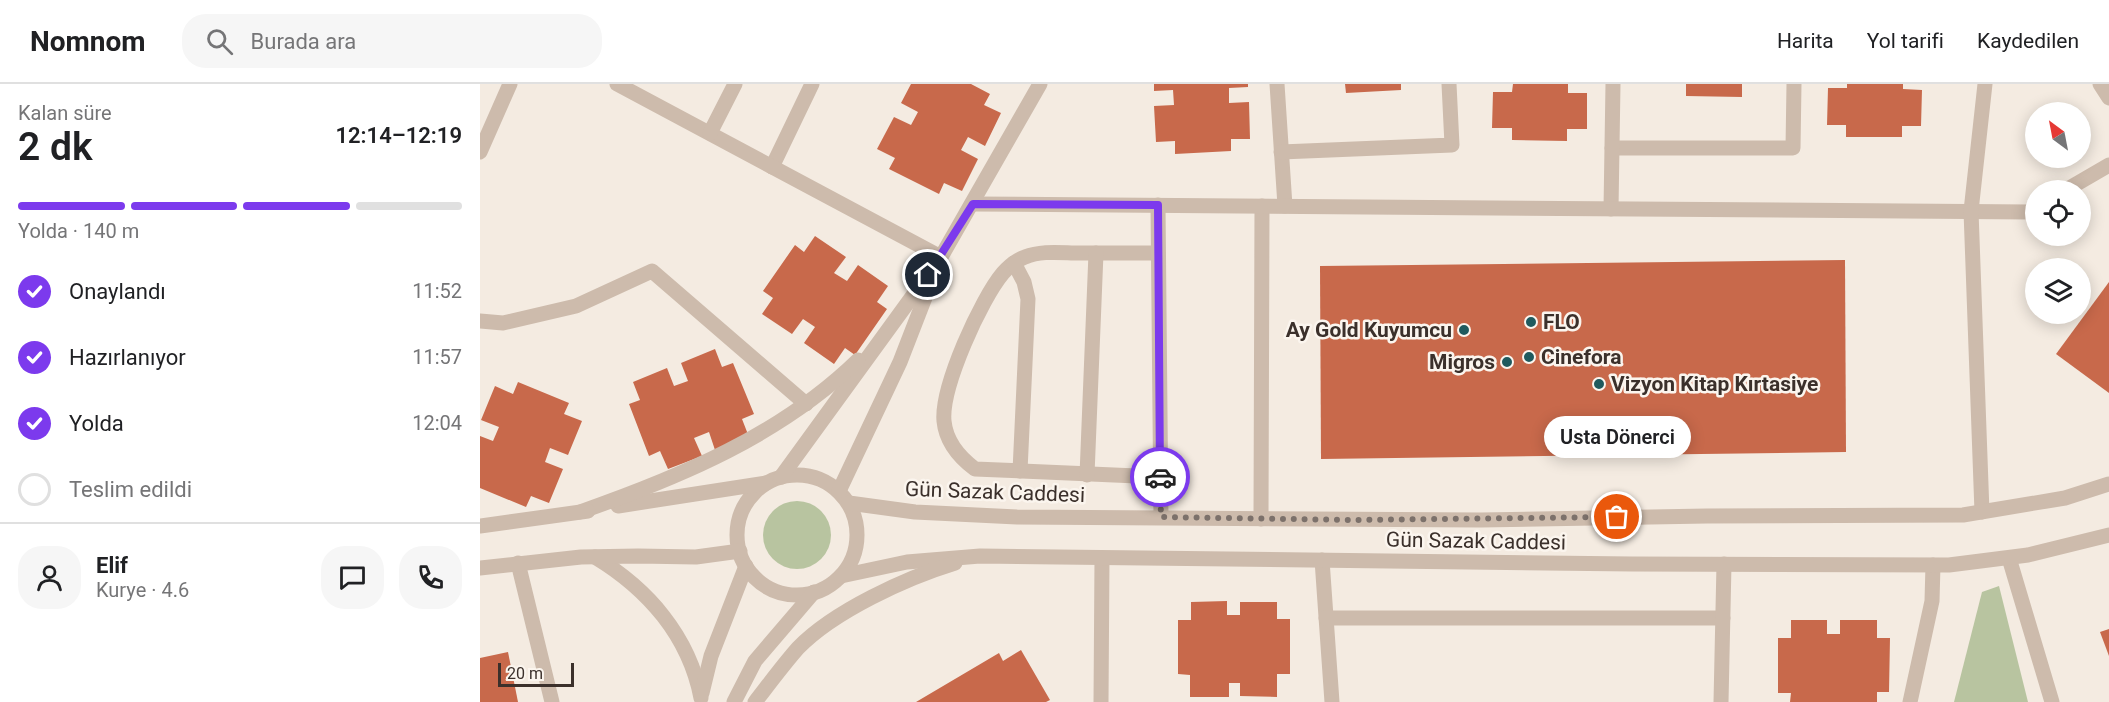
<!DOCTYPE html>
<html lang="tr">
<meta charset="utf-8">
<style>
:root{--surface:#fff;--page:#f6f6f6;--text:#202124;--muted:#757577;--line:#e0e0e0;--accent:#7c3aed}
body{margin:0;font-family:Roboto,sans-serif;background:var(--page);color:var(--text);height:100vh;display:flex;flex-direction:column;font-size:22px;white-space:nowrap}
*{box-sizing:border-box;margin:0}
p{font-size:20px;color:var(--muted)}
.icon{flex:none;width:33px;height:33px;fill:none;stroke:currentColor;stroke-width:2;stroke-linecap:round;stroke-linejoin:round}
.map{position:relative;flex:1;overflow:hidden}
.side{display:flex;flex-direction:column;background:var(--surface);width:480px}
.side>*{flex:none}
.needle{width:39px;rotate:328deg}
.fabs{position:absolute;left:1545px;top:18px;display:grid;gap:12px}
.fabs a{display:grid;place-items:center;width:66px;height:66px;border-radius:50%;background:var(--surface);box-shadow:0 3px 15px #0003;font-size:30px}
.scale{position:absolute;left:18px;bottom:15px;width:76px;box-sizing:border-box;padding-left:6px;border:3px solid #3b302b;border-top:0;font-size:16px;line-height:21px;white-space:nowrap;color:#3b302b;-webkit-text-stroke:4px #fbf5ee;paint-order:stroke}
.pin{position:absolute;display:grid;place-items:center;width:51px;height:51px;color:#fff;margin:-26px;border:3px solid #fff;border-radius:50%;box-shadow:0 2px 6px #0007}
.courier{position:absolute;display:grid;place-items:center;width:60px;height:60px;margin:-30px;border:4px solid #7c3aed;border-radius:50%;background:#fff;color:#222;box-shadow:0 2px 8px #0007}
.bubble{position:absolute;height:42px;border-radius:21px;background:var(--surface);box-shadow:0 3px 15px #0003;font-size:20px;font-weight:600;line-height:42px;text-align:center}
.head em{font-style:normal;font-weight:600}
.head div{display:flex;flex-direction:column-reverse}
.head{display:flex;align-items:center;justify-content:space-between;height:102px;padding:0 18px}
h1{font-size:39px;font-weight:600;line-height:45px}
.bar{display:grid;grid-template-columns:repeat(4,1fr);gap:9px 6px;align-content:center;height:72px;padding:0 18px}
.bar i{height:8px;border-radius:4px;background:var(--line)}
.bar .current{background:var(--accent)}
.bar p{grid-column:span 4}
.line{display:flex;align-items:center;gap:15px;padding:0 18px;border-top:2px solid var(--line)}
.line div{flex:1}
.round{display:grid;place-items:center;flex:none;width:63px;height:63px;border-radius:24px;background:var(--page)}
ol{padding:0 18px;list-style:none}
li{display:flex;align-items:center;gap:18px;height:66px}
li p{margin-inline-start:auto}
li .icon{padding:6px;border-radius:50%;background:var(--accent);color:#fff;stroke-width:4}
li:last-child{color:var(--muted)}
li i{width:33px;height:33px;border:3px solid var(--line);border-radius:50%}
header{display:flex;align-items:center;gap:36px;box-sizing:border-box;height:84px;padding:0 30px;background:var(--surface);border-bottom:2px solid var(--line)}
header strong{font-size:28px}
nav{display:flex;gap:33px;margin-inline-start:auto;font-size:21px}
.search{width:420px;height:54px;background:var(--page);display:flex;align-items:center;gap:15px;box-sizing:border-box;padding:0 21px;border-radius:24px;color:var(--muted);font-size:22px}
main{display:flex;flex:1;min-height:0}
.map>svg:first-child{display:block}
.green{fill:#b8c4a0}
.building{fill:#c8694b}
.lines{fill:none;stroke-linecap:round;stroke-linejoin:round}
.service{stroke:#cdbbac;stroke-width:15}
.pedestrian{stroke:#cdbbac;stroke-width:15}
.minor{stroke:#cdbbac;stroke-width:15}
.tertiary{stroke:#cdbbac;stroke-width:15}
.done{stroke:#7c716b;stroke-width:6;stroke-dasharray:0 10.8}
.route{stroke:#7c3aed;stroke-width:8}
.poi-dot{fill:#1f5a5e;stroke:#fbf5ee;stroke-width:2}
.labels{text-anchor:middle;stroke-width:5;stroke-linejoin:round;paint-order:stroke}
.poi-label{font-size:21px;font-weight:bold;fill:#3b302b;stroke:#fbf5ee;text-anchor:start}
.street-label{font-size:21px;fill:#3b302b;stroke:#fbf5ee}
</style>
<header>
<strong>Nomnom</strong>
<div class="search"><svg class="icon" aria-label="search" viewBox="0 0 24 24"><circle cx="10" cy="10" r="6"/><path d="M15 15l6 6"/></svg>Burada ara</div>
<nav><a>Harita</a><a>Yol tarifi</a><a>Kaydedilen</a></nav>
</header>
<main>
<section class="side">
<div class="head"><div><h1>2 dk</h1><p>Kalan süre</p></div><em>12:14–12:19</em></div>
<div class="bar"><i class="current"></i><i class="current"></i><i class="current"></i><i></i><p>Yolda · 140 m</p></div>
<ol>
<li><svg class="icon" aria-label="check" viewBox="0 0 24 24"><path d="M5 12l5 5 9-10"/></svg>Onaylandı<p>11:52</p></li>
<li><svg class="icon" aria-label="check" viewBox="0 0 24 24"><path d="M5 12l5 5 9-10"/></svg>Hazırlanıyor<p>11:57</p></li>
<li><svg class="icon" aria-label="check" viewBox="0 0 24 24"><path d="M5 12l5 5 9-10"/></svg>Yolda<p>12:04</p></li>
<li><i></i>Teslim edildi</li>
</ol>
<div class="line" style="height:108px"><a class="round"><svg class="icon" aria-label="person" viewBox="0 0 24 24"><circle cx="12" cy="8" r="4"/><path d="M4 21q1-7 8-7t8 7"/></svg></a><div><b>Elif</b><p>Kurye · 4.6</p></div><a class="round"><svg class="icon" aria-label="chat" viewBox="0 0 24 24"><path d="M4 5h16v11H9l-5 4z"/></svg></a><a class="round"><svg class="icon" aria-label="phone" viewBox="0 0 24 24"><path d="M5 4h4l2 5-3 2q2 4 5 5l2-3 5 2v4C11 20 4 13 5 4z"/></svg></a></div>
</section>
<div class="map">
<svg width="1629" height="618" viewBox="0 0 1629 618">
<rect width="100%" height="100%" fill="#f4ebe1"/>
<g class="green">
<circle cx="317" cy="451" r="34"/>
<path d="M1519,502L1548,618H1474L1502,508Z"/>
</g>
<g class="building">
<path d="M431,0H491L510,10L504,21L521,29L505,62L488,53L481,66L498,75L482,107L464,99L459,110L409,85L415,74L397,65L414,33L431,41L438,28L421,19Z"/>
<path d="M674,0H768V3L749,4V19L769,18L770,55H751V67L695,70V57L676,58L674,22L694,21L693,6L674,7Z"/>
<path d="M865,0H921V6L866,9Z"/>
<path d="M1033,0H1088V9H1107V45H1087V57L1032,56V44H1012L1013,8H1032Z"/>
<path d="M1206,0H1262V13L1206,12Z"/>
<path d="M1367,0H1423V5L1442,6L1441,42H1422V53H1366V41H1347L1348,4H1367Z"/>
<path d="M335,152L366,173L354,189L367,197L378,181L408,202L397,218L407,225L375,271L365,264L354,280L324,259L335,243L323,235L312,250L282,230L293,214L283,207L315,161L324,168Z"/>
<path d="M1365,176L1366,368L841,375L840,182Z"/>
<path d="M1629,198V309L1576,270Z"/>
<path d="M235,265L242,283L253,279L274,330L262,335L269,353L235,366L229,348L214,354L222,372L188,385L180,367L169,372L149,320L160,316L153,298L187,284L194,302L208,297L201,279Z"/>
<path d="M38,298L89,319L84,330L102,337L88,371L70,364L65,378L83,385L69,419L51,412L46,423L0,404V352L13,357L19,343L1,336L15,302L33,310Z"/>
<path d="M747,517V531H760V518H797V535H810V590H797V613L760,612V599H749V613H710V591L698,590V536H711V518Z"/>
<path d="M1311,536H1347V550H1360V536H1397V554H1410L1409,608H1397V618H1310L1311,609H1298V554H1311Z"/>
<path d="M1629,545V572L1620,548Z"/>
<path d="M541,566L570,616L566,618H436L519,569L523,577Z"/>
<path d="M28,568L38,618H0V574Z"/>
</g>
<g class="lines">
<g class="service">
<path d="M797,0L805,122"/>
<path d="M1132,64H1313L1314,0"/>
<path d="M801,68L972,61L969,0"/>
<path d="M292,83L332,0"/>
<path d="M678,121L681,433"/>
<path d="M1131,125L1133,0"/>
<path d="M678,169C652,169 626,169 600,169C582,169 562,166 545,173C537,176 529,182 523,189C501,215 461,303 464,337C466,358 479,373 495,385L680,393"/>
<path d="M534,179L544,198L548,215L540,387"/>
<path d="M0,237L23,239L96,222L172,187L326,320"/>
<path d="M607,391L616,169"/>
<path d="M842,476L852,618"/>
<path d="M846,534H1243"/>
<path d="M1241,618L1244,480"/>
</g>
<path class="pedestrian" d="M781,435L782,122"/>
<g class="minor">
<path d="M137,0L461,173"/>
<path d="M1620,0L1629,14"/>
<path d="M230,49L255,0"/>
<path d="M0,68L30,0"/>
<path d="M1586,106L1629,81"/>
<path d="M493,120L1550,128L1556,125"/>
<path d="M1502,428L1491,127L1505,0"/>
<path d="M1529,474L1572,618"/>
<path d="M38,479L72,618"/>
<path d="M621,618L622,474"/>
<path d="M1430,618L1452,517L1453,481"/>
</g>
<g class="tertiary">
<circle cx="317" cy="451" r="60"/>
<path d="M301,393L461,173L560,0"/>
<path d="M359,407L420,278L453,193"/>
<path d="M369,419L435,428L537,433L1001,436L1227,432L1483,431L1585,414L1629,400"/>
<path d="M138,422L286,399"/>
<path d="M100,428C200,393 301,351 378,276"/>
<path d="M0,442L108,427"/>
<path d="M115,473C168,505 209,552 221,614"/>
<path d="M0,484L101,473L158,472L216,473L260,467"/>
<path d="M361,492L427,478L500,472L1152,480L1469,481L1548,471L1629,451"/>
<path d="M222,609L231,572L266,482"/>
<path d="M254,618L275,577L334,508"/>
<path d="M275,618C289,600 303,581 318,564C354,527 426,494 475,479"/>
</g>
</g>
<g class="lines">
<path class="done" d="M680,393L681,433L871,436L1137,433"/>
<path class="route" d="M448,191L493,120L678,121L680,393"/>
</g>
<g class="poi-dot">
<circle cx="1051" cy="238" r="6"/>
<circle cx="984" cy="246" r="6"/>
<circle cx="1049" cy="273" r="6"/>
<circle cx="1027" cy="278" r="6"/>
<circle cx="1119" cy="300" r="6"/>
</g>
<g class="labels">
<g class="poi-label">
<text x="1063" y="245">FLO</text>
<text x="972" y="253" text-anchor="end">Ay Gold Kuyumcu</text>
<text x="1061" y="280">Cinefora</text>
<text x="1015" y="285" text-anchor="end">Migros</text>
<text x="1131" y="307">Vizyon Kitap Kırtasiye</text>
</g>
<g class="street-label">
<text transform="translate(515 408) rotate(2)" y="7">Gün Sazak Caddesi</text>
<text transform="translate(996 457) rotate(1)" y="7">Gün Sazak Caddesi</text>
</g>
</g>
</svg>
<div class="fabs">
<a><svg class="needle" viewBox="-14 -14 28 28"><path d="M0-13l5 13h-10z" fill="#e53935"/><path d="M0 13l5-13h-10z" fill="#757577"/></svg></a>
<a><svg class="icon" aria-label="locate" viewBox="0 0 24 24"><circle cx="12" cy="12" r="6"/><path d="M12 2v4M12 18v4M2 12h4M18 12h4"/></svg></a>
<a><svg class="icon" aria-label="layers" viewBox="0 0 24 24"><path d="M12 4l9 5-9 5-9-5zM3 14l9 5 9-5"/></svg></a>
</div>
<div class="scale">20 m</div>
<div class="pin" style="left:1137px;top:433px;background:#ea580c"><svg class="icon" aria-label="bag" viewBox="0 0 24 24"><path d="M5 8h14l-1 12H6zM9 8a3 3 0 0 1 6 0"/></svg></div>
<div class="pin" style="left:448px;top:191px;background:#1f2937"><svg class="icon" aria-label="home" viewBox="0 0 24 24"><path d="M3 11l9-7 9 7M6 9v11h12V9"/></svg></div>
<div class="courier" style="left:680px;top:393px"><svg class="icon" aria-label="car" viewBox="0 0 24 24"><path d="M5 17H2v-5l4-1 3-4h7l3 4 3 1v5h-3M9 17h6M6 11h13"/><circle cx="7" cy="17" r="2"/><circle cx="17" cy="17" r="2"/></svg></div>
<div class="bubble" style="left:1064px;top:332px;width:147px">Usta Dönerci</div>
</div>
</main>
